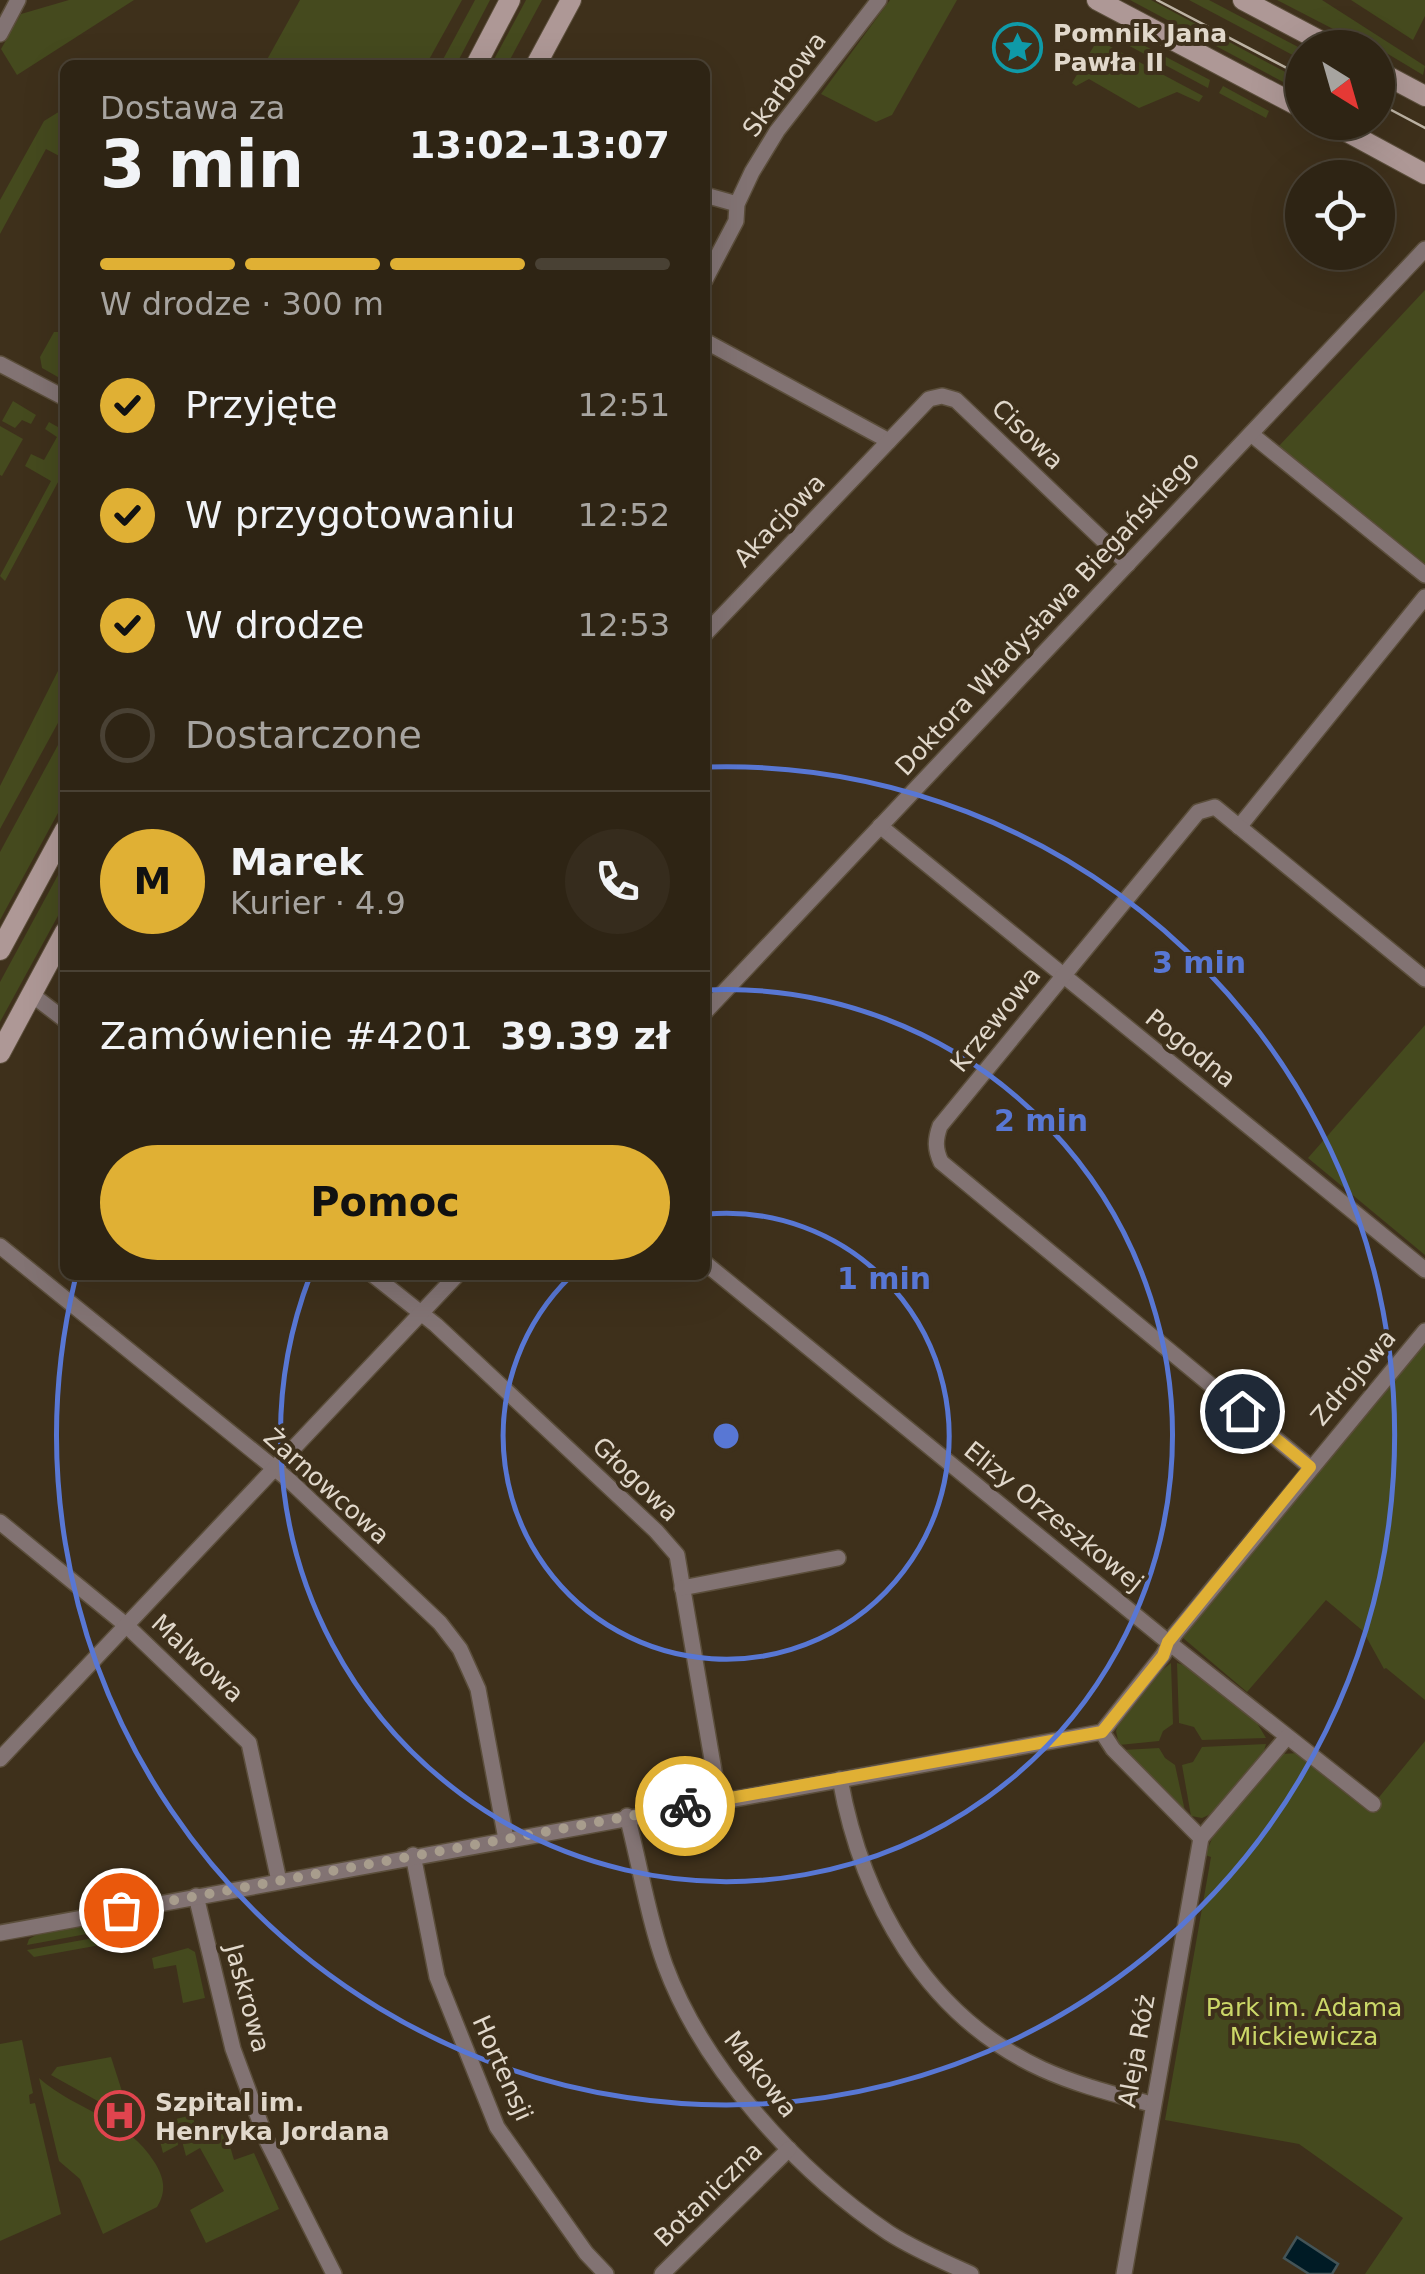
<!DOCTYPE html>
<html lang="pl">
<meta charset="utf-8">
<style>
:root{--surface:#2e2414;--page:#362c1d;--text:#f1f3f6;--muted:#a7a4a0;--line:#494134;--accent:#e0b034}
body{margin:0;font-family:"DejaVu Sans",sans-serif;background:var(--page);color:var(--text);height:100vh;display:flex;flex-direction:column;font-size:38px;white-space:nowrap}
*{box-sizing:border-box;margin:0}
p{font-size:32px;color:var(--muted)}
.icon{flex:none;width:55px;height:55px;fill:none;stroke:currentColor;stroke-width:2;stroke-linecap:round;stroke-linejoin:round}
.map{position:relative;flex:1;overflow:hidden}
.panel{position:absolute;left:60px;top:60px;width:650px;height:1220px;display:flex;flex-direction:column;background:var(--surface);border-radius:15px;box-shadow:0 10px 40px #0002,0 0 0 2px var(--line)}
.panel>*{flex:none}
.needle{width:65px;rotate:143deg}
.tools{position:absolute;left:1285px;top:30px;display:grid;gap:20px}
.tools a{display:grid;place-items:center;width:110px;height:110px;border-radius:50%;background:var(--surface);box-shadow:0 10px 40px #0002,0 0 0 2px var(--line);font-size:50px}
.pin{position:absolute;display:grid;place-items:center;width:85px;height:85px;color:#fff;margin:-42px;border:5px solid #fff;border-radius:50%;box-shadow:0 2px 10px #0007}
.courier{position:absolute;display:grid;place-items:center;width:100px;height:100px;margin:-50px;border:8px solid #e0b034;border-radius:50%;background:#fff;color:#222;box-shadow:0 2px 12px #0007}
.summary em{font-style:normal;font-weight:700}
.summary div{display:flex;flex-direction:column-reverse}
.summary{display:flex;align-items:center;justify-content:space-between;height:170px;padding:0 40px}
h1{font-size:65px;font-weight:700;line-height:75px}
.bar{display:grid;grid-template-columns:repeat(4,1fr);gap:15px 10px;align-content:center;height:120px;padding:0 40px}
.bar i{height:12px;border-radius:8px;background:var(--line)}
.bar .on{background:var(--accent)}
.bar p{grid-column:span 4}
.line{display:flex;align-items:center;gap:25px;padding:0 40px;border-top:2px solid var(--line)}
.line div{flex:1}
.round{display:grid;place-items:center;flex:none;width:105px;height:105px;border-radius:52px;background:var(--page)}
ol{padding:0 40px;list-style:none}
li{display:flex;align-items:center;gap:30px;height:110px}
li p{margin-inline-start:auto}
li .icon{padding:10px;border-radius:50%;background:var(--accent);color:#111;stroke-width:4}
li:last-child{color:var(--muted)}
li i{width:55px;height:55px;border:5px solid var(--line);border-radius:50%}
.primary-button{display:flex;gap:20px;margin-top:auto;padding:20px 40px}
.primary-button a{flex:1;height:115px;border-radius:60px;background:var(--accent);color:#111;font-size:40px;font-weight:700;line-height:115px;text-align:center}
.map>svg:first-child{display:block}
.green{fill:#454a1e}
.water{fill:#001b25;stroke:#445457;stroke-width:2.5}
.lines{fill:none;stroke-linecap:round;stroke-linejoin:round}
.street-casing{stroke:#5b4e3b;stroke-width:18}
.secondary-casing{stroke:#5b4e3b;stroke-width:22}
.street{stroke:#827373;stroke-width:15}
.secondary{stroke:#ae9896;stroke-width:20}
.tram{stroke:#bdb3a4;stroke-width:2.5}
.done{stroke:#a89d8d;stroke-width:10;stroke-dasharray:0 18}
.route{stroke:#e0b034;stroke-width:12}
.ring{fill:none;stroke:#5877d4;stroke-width:5}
.labels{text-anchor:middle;stroke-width:8;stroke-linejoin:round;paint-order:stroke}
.poi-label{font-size:25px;font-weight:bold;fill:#e1d8cb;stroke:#3e301b;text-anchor:start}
.street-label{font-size:25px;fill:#e1d8cb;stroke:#3e301b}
.park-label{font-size:25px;fill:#cbd768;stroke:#3e301b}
.centre{fill:#5877d4;stroke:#3e301b;stroke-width:5}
.ring-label{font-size:30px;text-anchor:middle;font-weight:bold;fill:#5877d4;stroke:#3e301b;stroke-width:8;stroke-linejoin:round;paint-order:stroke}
</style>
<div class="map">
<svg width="1425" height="2274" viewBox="0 0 1425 2274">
<rect width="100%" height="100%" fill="#3e301b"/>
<g class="green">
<path d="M69,0H134L17,75L1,49L21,14Z"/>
<path d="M300,0H462L426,65H264Z"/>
<path d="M475,0H490L456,65H440Z"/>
<path d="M526,0H542L507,65H491Z"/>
<path d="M890,0H957L892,115L876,122L821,94Z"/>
<path d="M1130,0H1151L1302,81V92Z"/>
<path d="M1189,0H1209L1302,49V60Z"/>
<path d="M1277,0H1322L1425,66L1423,75L1378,48L1368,47Z"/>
<path d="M1351,0H1425V16L1413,40Z"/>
<path d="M1124,35L1210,80L1208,88L1122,42Z"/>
<path d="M1098,39V40L1203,96L1199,102L1177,92L1139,108L1089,79L1076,86L1072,83Z"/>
<path d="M1223,86L1269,111L1266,118L1219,93Z"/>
<path d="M65,108V159L46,149L0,234V200L44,121Z"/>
<path d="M1425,290V565L1278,447Z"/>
<path d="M54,332H61L65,339V381L42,368L40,357Z"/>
<path d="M13,401L36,415L31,424L22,420L15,428L2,421Z"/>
<path d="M49,422L65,431V469L5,581L0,576L51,481L25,466L31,454L44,460L57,437L45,429Z"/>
<path d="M0,426L23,439L2,476L0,475Z"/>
<path d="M65,657V710L0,829V786Z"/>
<path d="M65,732V800L0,920V852Z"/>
<path d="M65,862V903L0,1022V982Z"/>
<path d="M1425,1025V1255L1308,1158Z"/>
<path d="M1425,1342V1700L1386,1668L1384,1669L1363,1631L1326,1600L1247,1692L1183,1638L1184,1635Z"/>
<path d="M1171,1663L1173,1724L1163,1731L1159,1741L1119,1745L1116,1731L1119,1722L1161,1671Z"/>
<path d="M1177,1663L1187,1666L1257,1723L1266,1738L1202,1740L1194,1727L1179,1723Z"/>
<path d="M1425,1741V2274H1365L1403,2218L1299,2144L1165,2120L1211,1857L1205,1855L1214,1834L1282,1754L1298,1753L1371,1807Z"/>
<path d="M1266,1744L1264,1751L1213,1813L1202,1818L1191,1816L1182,1765L1193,1762L1202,1747Z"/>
<path d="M1159,1748L1165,1758L1175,1765L1185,1811L1123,1750Z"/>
<path d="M112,1920L114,1929L27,1945L29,1939L38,1934Z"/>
<path d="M116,1934L117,1942L34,1957L27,1950Z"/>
<path d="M188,1948L195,1952L205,1998L183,2003L176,1965L154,1969L152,1958Z"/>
<path d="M22,2040L33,2093L29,2095L30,2104L35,2103L61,2214L0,2241V2044Z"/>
<path d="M111,2057L128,2110L121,2114L51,2075L57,2067Z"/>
<path d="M39,2078C76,2111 128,2118 155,2163C164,2178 167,2191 157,2207L103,2234L80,2179L59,2161Z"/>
<path d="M192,2115L200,2140L226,2132L234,2160L254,2153L279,2209L206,2243L190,2210L224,2191L200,2148L186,2156L176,2119Z"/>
<path d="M173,2120L178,2145L163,2153L156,2125Z"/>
</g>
<path class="water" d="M1297,2237L1338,2264L1332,2274H1309L1284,2258Z"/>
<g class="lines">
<defs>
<g id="street">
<path d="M0,34L18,0"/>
<path d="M705,195L737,204"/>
<path d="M705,280L736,221L737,204L752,172L777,131L879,0"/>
<path d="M705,341L889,441"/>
<path d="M0,364L65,398"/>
<path d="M1251,434L1425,575"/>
<path d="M705,634L929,399L942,396L956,400L1128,564"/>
<path d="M880,826L1425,1270"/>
<path d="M1239,827L1425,597"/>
<path d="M31,994L65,1020"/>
<path d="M705,1012L1425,249"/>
<path d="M0,1246L289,1480L440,1623L460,1649L478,1689L506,1839"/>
<path d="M705,1263L1168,1642L1373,1804"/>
<path d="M373,1275L436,1325L656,1531L677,1555L719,1800"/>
<path d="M1310,1467L941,1162C935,1149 935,1140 940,1126L1198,812L1215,807L1425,979"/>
<path d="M0,1522L127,1626L249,1743L279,1881"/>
<path d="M682,1588L838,1558"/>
<path d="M1102,1732L1113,1749L1201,1838"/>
<path d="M0,1759L457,1275"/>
<path d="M840,1779C862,1900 925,2015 1042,2069C1077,2085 1114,2094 1151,2104"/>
<path d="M627,1816C640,1865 648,1918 665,1965C703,2068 798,2172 889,2233C914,2249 944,2262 971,2274"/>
<path d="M413,1855L437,1977L497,2127L586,2253L606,2274"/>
<path d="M196,1896L233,2049L267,2141L334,2274"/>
<path d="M0,1933L1102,1732L1163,1655L1175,1634L1425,1331"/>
<path d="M662,2274L789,2149"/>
<path d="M1124,2274L1201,1838L1287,1737"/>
</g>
<g id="secondary">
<path d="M1097,0L1302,108"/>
<path d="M1243,0L1334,48"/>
<path d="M476,65L510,0"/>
<path d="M536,65L571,0"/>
<path d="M1378,71L1425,96"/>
<path d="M1329,122L1425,174"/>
<path d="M0,950L65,830"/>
<path d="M0,1053L65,932"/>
</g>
</defs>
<use href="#street" class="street-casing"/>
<use href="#secondary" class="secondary-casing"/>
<use href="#street" class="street"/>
<use href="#secondary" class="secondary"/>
<g class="tram">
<path d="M1157,0L1302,76"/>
<path d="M1378,103L1425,128"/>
</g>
</g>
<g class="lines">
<path class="done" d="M121,1910L685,1806"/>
<path class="route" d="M685,1806L1102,1732L1163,1656L1168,1642L1310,1467L1242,1411"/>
</g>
<g class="ring">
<path d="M707 1214A223 223 0 1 1 571 1276"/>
<path d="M707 990A446 446 0 1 1 310 1276"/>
<path d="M708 767A669 669 0 1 1 75 1280"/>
</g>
<defs>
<symbol id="sight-ring" viewBox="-11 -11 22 22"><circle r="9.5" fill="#3e301b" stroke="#0f9aa8" stroke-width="1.5"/><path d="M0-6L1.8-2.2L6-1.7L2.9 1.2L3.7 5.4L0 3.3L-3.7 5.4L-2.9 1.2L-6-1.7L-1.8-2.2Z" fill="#0f9aa8"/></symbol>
<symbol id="hospital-ring" viewBox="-11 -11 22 22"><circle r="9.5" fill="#3e301b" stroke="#e0444e" stroke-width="1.5"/><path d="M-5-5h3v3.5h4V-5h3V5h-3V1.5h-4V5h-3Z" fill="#e0444e"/></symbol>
</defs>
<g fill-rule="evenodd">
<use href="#sight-ring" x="990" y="20" width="55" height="55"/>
<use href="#hospital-ring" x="92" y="2088" width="55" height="55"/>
</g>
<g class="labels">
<g class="poi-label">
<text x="1053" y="42">Pomnik Jana<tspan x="1053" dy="29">Pawła II</tspan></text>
<text x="155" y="2111">Szpital im.<tspan x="155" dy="29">Henryka Jordana</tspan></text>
</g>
<g class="street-label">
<text transform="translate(784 84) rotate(-54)" y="9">Skarbowa</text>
<text transform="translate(1028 434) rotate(44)" y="9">Cisowa</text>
<text transform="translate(779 520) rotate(-46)" y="9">Akacjowa</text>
<text transform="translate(1047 613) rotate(-47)" y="9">Doktora Władysława Biegańskiego</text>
<text transform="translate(995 1019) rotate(-51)" y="9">Krzewowa</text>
<text transform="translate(1191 1048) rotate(39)" y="9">Pogodna</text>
<text transform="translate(1353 1377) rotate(-50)" y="9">Zdrojowa</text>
<text transform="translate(636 1479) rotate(44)" y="9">Głogowa</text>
<text transform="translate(327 1486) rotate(42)" y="9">Żarnowcowa</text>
<text transform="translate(1054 1516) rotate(39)" y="9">Elizy Orzeszkowej</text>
<text transform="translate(198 1658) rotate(43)" y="9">Malwowa</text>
<text transform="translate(248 1998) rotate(75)" y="9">Jaskrowa</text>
<text transform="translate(1136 2051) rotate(-80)" y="9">Aleja Róż</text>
<text transform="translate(503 2068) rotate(66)" y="9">Hortensji</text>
<text transform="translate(761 2074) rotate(52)" y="9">Makowa</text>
<text transform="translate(708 2194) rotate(-44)" y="9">Botaniczna</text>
</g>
<g class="park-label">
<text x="1304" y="2016">Park im. Adama<tspan x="1304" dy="29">Mickiewicza</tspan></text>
</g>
</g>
<circle cx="726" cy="1436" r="15" class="centre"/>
<g class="ring-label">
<text x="1199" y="973">3 min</text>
<text x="1041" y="1131">2 min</text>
<text x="884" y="1289">1 min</text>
</g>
</svg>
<div class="tools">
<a><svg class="needle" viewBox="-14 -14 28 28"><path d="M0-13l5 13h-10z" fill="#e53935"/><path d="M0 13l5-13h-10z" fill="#a7a4a0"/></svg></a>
<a><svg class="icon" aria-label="locate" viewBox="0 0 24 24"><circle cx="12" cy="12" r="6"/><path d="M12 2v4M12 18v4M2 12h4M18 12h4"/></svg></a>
</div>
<div class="pin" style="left:121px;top:1910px;background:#ea580c"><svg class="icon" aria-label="bag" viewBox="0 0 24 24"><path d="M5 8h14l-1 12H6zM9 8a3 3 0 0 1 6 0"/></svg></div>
<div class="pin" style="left:1242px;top:1411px;background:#1f2937"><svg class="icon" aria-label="home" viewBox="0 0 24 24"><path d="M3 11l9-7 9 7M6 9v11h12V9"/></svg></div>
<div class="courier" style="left:685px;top:1806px"><svg class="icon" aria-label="bike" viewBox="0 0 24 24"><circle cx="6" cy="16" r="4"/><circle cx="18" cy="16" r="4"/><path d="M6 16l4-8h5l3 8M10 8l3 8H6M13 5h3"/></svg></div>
<section class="panel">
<div class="summary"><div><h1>3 min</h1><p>Dostawa za</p></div><em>13:02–13:07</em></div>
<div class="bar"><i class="on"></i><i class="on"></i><i class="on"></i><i></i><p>W drodze · 300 m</p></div>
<ol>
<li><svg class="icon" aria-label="check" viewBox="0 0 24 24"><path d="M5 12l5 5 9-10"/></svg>Przyjęte<p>12:51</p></li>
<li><svg class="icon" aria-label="check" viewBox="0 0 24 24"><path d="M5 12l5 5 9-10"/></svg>W przygotowaniu<p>12:52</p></li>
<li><svg class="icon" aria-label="check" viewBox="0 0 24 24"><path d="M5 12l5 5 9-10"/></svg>W drodze<p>12:53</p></li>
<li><i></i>Dostarczone</li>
</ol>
<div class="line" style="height:180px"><b class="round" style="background:var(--accent);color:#111">M</b><div><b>Marek</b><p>Kurier · 4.9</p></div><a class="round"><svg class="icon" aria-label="phone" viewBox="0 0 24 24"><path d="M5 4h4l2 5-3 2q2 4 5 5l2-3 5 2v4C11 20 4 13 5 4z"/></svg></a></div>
<div class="line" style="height:130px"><div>Zamówienie #4201</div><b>39.39 zł</b></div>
<div class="primary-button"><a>Pomoc</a></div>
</section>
</div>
